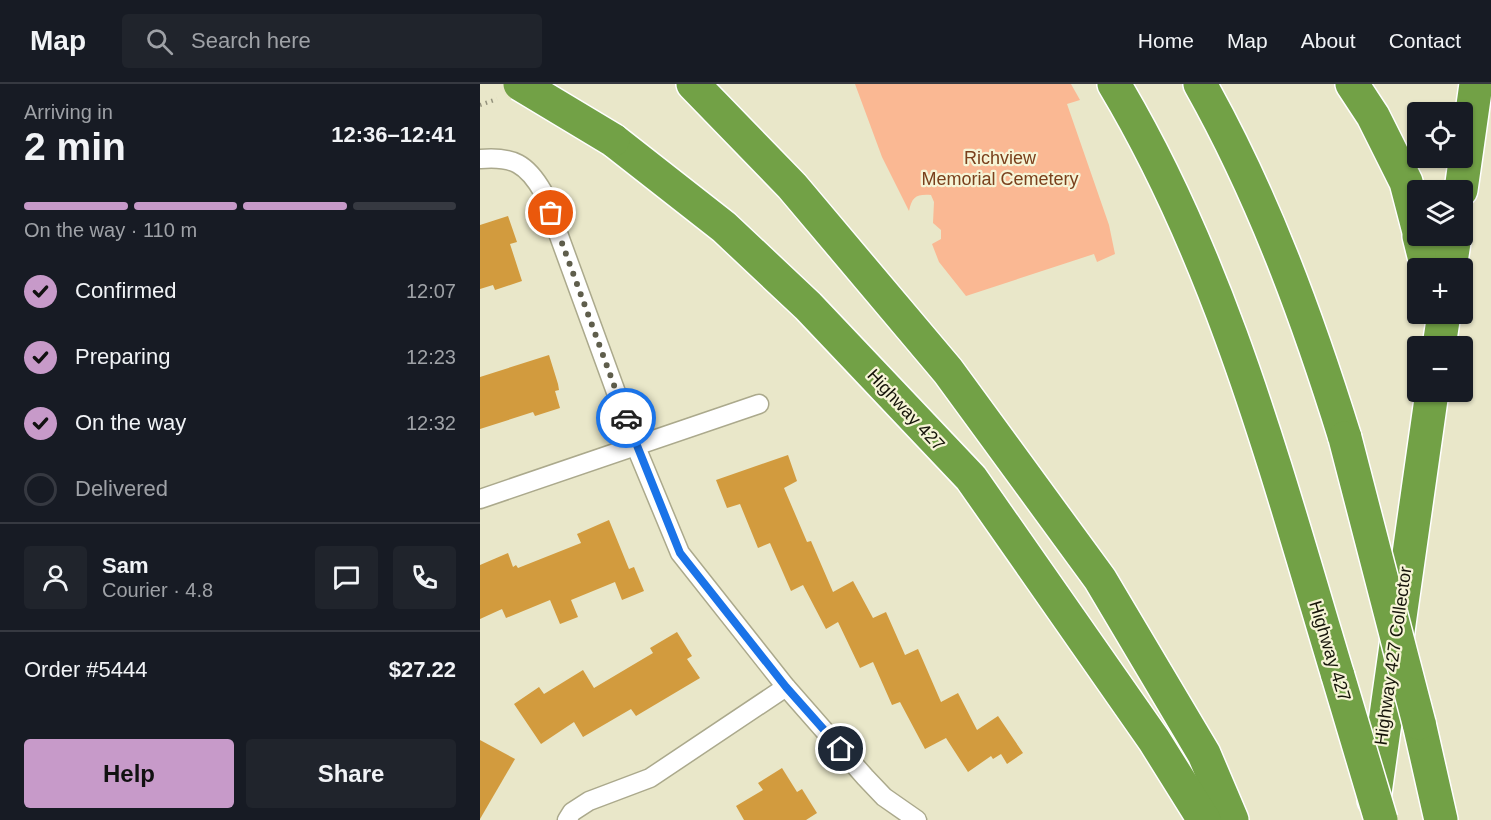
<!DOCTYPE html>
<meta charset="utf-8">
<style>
:root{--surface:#171b24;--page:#20242c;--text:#f1f3f6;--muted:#9ea1a6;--line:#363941;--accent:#c79ac9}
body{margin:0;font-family:Helvetica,sans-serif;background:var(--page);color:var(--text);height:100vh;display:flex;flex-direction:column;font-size:22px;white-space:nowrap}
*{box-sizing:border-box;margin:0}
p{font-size:20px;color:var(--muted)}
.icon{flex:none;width:33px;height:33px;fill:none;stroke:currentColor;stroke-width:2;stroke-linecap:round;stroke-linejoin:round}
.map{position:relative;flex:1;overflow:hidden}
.panel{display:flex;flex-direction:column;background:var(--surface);width:480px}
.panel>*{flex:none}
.tools{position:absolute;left:927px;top:18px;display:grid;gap:12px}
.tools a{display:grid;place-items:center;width:66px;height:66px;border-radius:6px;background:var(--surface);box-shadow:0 2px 4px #0004;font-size:30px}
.pin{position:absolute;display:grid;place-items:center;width:51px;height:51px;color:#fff;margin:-26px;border:3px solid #fff;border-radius:50%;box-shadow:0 2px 6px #0007}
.courier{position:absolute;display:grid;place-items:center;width:60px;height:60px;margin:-30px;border:4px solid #1a73e8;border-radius:50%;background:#fff;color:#222;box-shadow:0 2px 8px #0007}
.overview em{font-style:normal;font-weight:700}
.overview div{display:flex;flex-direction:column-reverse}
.overview{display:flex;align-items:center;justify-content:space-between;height:102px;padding:0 24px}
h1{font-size:39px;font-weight:700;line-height:45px}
.bar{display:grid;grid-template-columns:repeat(4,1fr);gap:9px 6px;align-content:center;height:72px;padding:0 24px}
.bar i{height:8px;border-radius:4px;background:var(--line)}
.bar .active{background:var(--accent)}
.bar p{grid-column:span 4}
.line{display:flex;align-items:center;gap:15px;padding:0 24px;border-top:2px solid var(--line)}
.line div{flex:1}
.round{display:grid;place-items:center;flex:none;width:63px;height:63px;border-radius:6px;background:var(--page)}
ol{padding:0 24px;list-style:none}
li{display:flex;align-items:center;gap:18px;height:66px}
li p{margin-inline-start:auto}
li .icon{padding:6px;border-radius:50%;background:var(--accent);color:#111;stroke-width:4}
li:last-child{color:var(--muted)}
li i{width:33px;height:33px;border:3px solid var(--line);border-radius:50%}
.action{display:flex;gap:12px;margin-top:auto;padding:12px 24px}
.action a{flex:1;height:69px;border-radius:6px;background:var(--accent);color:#111;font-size:24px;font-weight:700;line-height:69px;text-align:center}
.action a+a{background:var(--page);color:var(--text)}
header{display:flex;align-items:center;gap:36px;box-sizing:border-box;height:84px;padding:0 30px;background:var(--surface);border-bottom:2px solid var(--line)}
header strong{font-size:28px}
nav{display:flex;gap:33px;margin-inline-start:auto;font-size:21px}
.search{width:420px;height:54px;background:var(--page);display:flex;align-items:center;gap:15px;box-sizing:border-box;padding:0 21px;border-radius:6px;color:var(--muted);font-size:22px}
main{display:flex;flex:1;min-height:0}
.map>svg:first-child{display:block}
.green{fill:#fab893}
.building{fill:#d29b3e}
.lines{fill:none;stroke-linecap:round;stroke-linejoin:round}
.minor-casing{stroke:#aba98c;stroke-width:21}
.motorway-casing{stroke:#fff;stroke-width:36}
.path{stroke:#94927c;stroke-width:4;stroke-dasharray:1.5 4.5;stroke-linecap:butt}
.minor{stroke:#fff;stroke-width:18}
.motorway{stroke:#72a146;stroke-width:33}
.motorway-bridge-casing{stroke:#fff;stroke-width:36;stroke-linecap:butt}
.motorway-bridge{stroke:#72a146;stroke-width:33}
.done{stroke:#5f5e4c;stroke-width:6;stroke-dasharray:0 10.8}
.route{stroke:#1a73e8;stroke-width:8}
.labels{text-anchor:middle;stroke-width:4.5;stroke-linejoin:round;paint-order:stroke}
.park-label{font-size:18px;fill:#7a401c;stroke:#f6f4d6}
.street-label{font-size:18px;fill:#151409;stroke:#f6f4d6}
</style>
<header>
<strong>Map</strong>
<div class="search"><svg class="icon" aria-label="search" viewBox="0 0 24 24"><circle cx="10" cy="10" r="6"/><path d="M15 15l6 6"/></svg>Search here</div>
<nav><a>Home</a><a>Map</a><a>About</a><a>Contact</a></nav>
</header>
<main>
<section class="panel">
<div class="overview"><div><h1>2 min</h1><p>Arriving in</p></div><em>12:36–12:41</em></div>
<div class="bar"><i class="active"></i><i class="active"></i><i class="active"></i><i></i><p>On the way · 110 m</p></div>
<ol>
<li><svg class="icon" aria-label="check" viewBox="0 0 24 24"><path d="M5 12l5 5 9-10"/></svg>Confirmed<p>12:07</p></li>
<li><svg class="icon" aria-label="check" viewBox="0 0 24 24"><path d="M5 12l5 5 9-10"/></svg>Preparing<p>12:23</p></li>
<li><svg class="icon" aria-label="check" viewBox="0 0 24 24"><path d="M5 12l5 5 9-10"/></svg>On the way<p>12:32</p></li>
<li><i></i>Delivered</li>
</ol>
<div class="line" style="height:108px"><a class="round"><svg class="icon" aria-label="person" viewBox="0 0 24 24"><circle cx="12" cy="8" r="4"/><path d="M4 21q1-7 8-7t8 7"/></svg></a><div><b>Sam</b><p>Courier · 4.8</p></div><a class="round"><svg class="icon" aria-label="chat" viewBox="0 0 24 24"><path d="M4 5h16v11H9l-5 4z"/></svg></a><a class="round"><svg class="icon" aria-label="phone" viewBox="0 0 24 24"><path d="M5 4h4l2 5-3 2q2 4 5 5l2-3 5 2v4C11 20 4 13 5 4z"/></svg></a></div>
<div class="line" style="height:78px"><div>Order #5444</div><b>$27.22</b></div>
<div class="action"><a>Help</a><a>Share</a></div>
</section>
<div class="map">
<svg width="1011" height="736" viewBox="0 0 1011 736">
<rect width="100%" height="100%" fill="#e9e7c9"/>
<path class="green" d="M375,0H591L600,16L587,20L629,141L635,170L617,178L614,170L486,212L459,178L452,160L461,155V146L453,139L454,118L451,111C436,110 432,113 429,127L402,73Z"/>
<g class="building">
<path d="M28,132L37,158L30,160L42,197L15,206L13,201L0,205V141Z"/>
<path d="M69,271L78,300L79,306L75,307L80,324L55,332L53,328L0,345V293Z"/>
<path d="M308,371L317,397L304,404L327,458L331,457L353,508L373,497L393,534L406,528L425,571L438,565L461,618L478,609L497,646L518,632L543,669L527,680L521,670L513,675L511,672L488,688L466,654L445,665L420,618L412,621L393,578L380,584L358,538L346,545L323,501L311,507L290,459L278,464L260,420L247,424L236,396Z"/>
<path d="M129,436L149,485L154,483L164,507L142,516L135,498L91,516L98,533L80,540L70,516L26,534L22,525L0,535V481L28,469L33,483L36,481L38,484L101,459L97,450Z"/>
<path d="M197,548L212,572L207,575L220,594L156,632L151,625L103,653L94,638L61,660L34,620L59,603L64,610L103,586L114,604L173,569L170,564Z"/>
<path d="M0,656L35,675L0,735Z"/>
<path d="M302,684L317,708L322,705L337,729L326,736H264L256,722L283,706L278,699Z"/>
</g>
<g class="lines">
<defs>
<g id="minor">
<path d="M0,75C33,72 47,80 63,108L156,363L200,469L306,603L385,693L404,713L437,736"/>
<path d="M0,415L279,320"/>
<path d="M87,736L92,728L109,717L170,694L306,603"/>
</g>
<g id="motorway">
<path d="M213,0L312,102L468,287L620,495L724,670L752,736"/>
<path d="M634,0C743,182 797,390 858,592"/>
<path d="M720,0C783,112 827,232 865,354"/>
<path d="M872,0L893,32L926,98L938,144"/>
<path d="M133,56L244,143L328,222L491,394L674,656L724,736"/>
<path d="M981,106L996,0"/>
<path d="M939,152L947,184"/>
<path d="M970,184L975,152"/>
<path d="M959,262L964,230"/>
<path d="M939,639L961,736"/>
<path d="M894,716L952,308"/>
</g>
</defs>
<use href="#minor" class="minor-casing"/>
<use href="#motorway" class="motorway-casing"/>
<path class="path" d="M0,21L17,15"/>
<use href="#minor" class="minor"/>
<use href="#motorway" class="motorway"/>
<defs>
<g id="motorway-bridge">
<path d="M40,0L133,56"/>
<path d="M865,354L939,639"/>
<path d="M858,592L901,736"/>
</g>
</defs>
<use href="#motorway-bridge" class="motorway-bridge-casing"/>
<use href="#motorway-bridge" class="motorway-bridge"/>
</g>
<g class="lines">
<path class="done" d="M71,129L146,334"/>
<path class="route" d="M146,334L200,469L306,603L361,665"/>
</g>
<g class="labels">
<g class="park-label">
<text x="520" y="80">Richview<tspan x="520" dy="21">Memorial Cemetery</tspan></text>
</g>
<g class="street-label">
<text transform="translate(426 326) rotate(47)" y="6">Highway 427</text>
<text transform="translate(850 567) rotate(73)" y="6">Highway 427</text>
<text transform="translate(913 572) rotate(-82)" y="6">Highway 427 Collector</text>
</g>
</g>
</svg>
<div class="tools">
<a><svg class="icon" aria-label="locate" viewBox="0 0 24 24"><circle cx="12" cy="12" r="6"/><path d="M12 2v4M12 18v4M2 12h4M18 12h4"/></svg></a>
<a><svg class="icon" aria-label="layers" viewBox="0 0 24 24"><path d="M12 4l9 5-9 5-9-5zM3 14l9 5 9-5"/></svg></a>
<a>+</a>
<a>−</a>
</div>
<div class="pin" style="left:71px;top:129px;background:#ea580c"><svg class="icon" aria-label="bag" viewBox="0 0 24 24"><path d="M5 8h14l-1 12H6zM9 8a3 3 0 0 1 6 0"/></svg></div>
<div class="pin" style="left:361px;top:665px;background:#1f2937"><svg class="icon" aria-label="home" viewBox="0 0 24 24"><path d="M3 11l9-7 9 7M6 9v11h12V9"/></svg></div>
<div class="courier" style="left:146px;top:334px"><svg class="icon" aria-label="car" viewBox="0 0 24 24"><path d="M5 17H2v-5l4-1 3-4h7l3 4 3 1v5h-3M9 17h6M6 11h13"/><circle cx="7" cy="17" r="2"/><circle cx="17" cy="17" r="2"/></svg></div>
</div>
</main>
